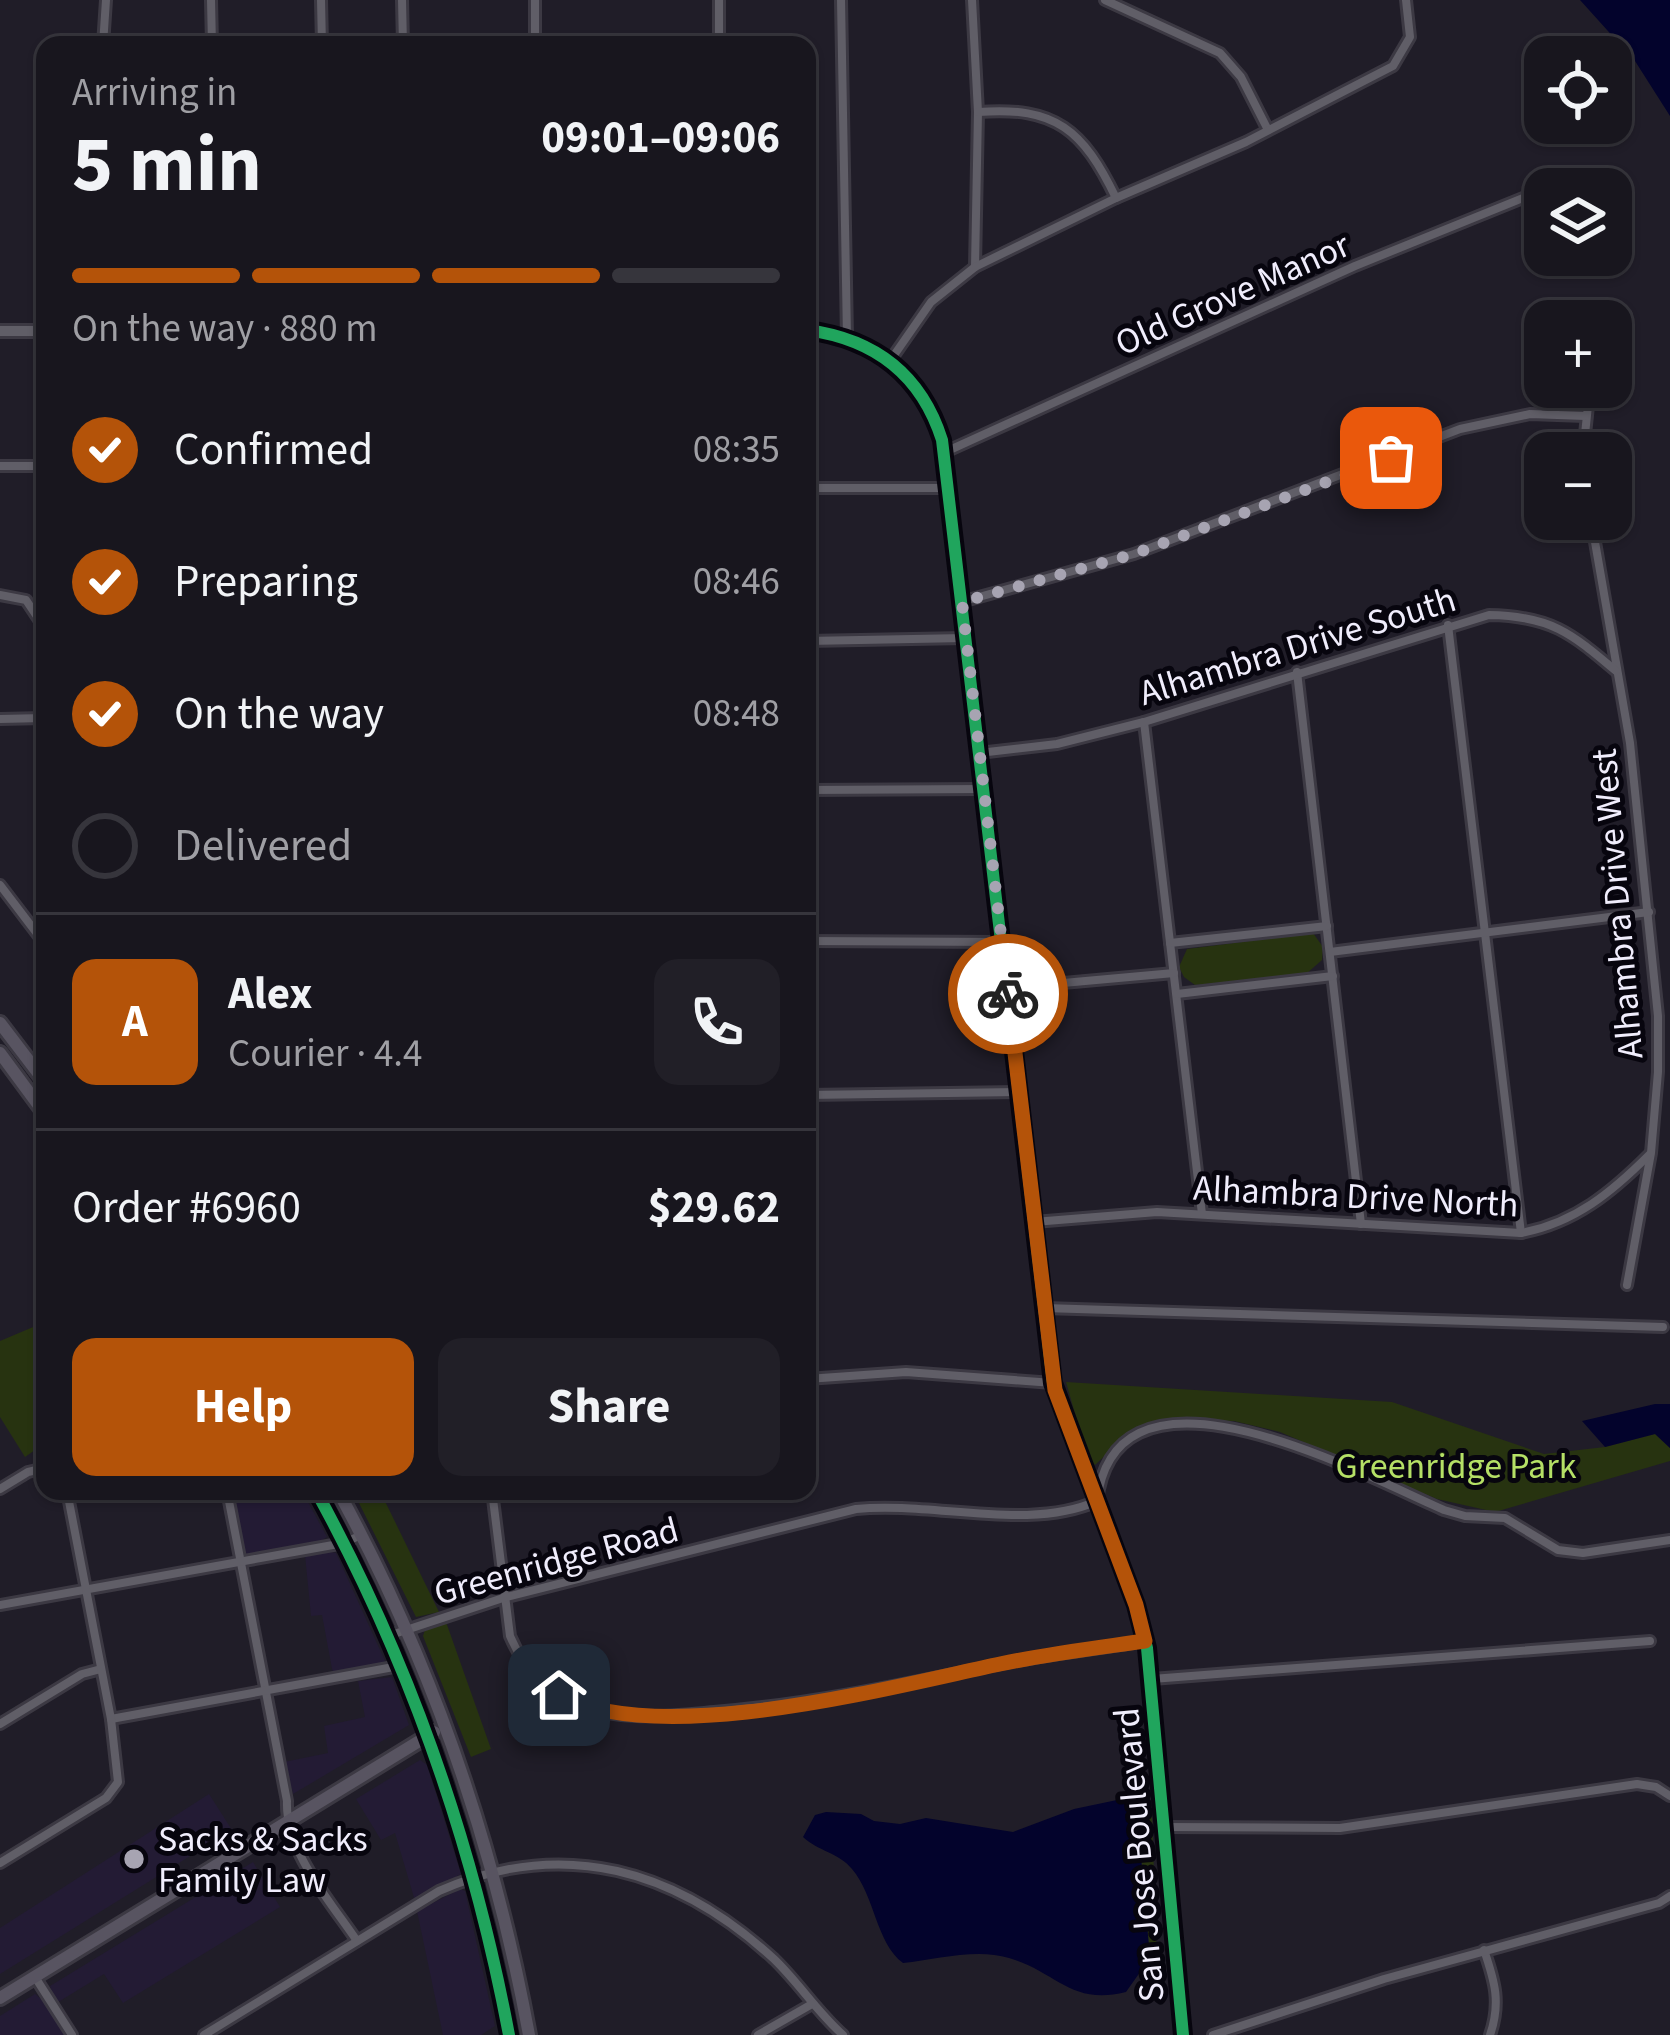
<!DOCTYPE html>
<meta charset="utf-8">
<style>
:root{--surface:#18161e;--page:#211f27;--text:#f1f3f6;--muted:#9f9fa4;--line:#36353c;--accent:#b45309}
body{margin:0;font-family:"Source Sans 3",sans-serif;background:var(--page);color:var(--text);height:100vh;display:flex;flex-direction:column;font-size:45px;white-space:nowrap}
*{box-sizing:border-box;margin:0}
p{font-size:39px;color:var(--muted)}
.icon{flex:none;width:66px;height:66px;fill:none;stroke:currentColor;stroke-width:2;stroke-linecap:round;stroke-linejoin:round}
.map{position:relative;flex:1;overflow:hidden}
.details{position:absolute;left:36px;top:36px;width:780px;height:1464px;display:flex;flex-direction:column;background:var(--surface);border-radius:24px;box-shadow:0 3px 9px #0004,0 0 0 3px var(--line)}
.details>*{flex:none}
.buttons{position:absolute;left:1524px;top:36px;display:grid;gap:24px}
.buttons a{display:grid;place-items:center;width:108px;height:108px;border-radius:24px;background:var(--surface);box-shadow:0 3px 9px #0004,0 0 0 3px var(--line);font-size:60px}
.pin{position:absolute;display:grid;place-items:center;width:102px;height:102px;color:#fff;margin:-51px;border-radius:24px;box-shadow:0 6px 18px #0006}
.courier{position:absolute;display:grid;place-items:center;width:120px;height:120px;margin:-60px;border:9px solid #b45309;border-radius:50%;background:#fff;color:#222;box-shadow:0 3px 15px #0007}
.summary em{font-style:normal;font-weight:700}
.summary div{display:flex;flex-direction:column-reverse}
.summary{display:flex;align-items:center;justify-content:space-between;height:204px;padding:0 36px}
h1{font-size:78px;font-weight:700;line-height:90px}
.bar{display:grid;grid-template-columns:repeat(4,1fr);gap:18px 12px;align-content:center;height:144px;padding:0 36px}
.bar i{height:15px;border-radius:9px;background:var(--line)}
.bar .on{background:var(--accent)}
.bar p{grid-column:span 4}
.line{display:flex;align-items:center;gap:30px;padding:0 36px;border-top:3px solid var(--line)}
.line div{flex:1}
.round{display:grid;place-items:center;flex:none;width:126px;height:126px;border-radius:24px;background:var(--page)}
ol{padding:0 36px;list-style:none}
li{display:flex;align-items:center;gap:36px;height:132px}
li p{margin-inline-start:auto}
li .icon{padding:12px;border-radius:50%;background:var(--accent);color:#fff;stroke-width:4}
li:last-child{color:var(--muted)}
li i{width:66px;height:66px;border:6px solid var(--line);border-radius:50%}
.primary-button{display:flex;gap:24px;margin-top:auto;padding:24px 36px}
.primary-button a{flex:1;height:138px;border-radius:24px;background:var(--accent);color:#fff;font-size:48px;font-weight:700;line-height:138px;text-align:center}
.primary-button a+a{background:var(--page);color:var(--text)}
.map>svg:first-child{display:block}
.built{fill:#231b34}
.green{fill:#273310}
.water{fill:#03032c}
.lines{fill:none;stroke-linecap:round;stroke-linejoin:round}
.minor-casing{stroke:#3c3943;stroke-width:14}
.tertiary-casing{stroke:#3c3943;stroke-width:16}
.primary-casing{stroke:#3c3943;stroke-width:18}
.minor{stroke:#605e67;stroke-width:8}
.tertiary{stroke:#605e67;stroke-width:10}
.primary{stroke:#585461;stroke-width:12}
.cycleway-casing{stroke:#07050e;stroke-width:20}
.cycleway{stroke:#20a55d;stroke-width:12}
.done{stroke:#a7a4b2;stroke-width:12;stroke-dasharray:0 21.6}
.route{stroke:#b45309;stroke-width:15}
.poi-dot{fill:#a7a4b2;stroke:#07050e;stroke-width:4.5}
.labels{text-anchor:middle;stroke-width:10;stroke-linejoin:round;paint-order:stroke}
.street-label{font-size:36px;fill:#f0edfc;stroke:#07050e}
.park-label{font-size:36px;fill:#b5e066;stroke:#07050e}
.poi-label{font-size:36px;fill:#f0edfc;stroke:#07050e;text-anchor:start}
</style>
<div class="map">
<svg width="1670" height="2035" viewBox="0 0 1670 2035">
<rect width="100%" height="100%" fill="#201d28"/>
<g class="built">
<path d="M222,1491H302L327,1537L314,1545L244,1558L229,1494Z"/>
<path d="M324,1551L336,1553L385,1661L376,1667L333,1674L322,1615L311,1616L305,1555Z"/>
<path d="M392,1677L409,1725L293,1794L284,1762L328,1753L324,1726L365,1717L358,1681Z"/>
<path d="M420,1760L427,1765L461,1874L415,1901L395,1833L381,1840L356,1799Z"/>
<path d="M209,1794L232,1830L0,1974V1928Z"/>
<path d="M253,1862L280,1907L123,2003L104,1974L55,2004L50,1986Z"/>
<path d="M460,1889L465,1891L495,2026L481,2035H443L417,1911Z"/>
<path d="M35,1994L47,2004L68,2035H0V2016Z"/>
</g>
<g class="green">
<path d="M1313,933L1323,947L1322,960L1306,974L1195,985L1184,977L1179,967L1187,949Z"/>
<path d="M45,1322V1443L25,1457L0,1417V1341Z"/>
<path d="M1066,1382L1392,1402L1544,1454L1605,1447L1655,1434L1670,1448V1461L1495,1512L1437,1499L1280,1432L1234,1421L1160,1419L1134,1428L1095,1465L1087,1456Z"/>
<path d="M353,1491H380L439,1612L416,1617Z"/>
<path d="M446,1622L491,1749L471,1757L423,1636L425,1630Z"/>
<path d="M1137,1813L1152,1814L1157,1968L1147,1965L1150,1958Z"/>
</g>
<g class="water">
<path d="M1580,0H1670V116L1635,61Z"/>
<path d="M1655,1404H1670V1448L1655,1434L1605,1447L1582,1421Z"/>
<path d="M1117,1800L1131,1804L1137,1813L1150,1958L1126,1992C1071,2006 1057,1972 1009,1958C977,1948 937,1959 903,1963C876,1943 875,1896 852,1869C839,1853 818,1851 803,1837L815,1815L826,1812L861,1814L874,1821L900,1824L926,1818L1013,1832L1074,1809Z"/>
</g>
<g class="lines">
<defs>
<g id="minor">
<path d="M211,0L212,45"/>
<path d="M321,0L322,45"/>
<path d="M402,0L403,45"/>
<path d="M535,0V45"/>
<path d="M719,0V45"/>
<path d="M841,0L847,338"/>
<path d="M972,0L978,112L975,267"/>
<path d="M1105,0L1220,53L1241,77L1268,130"/>
<path d="M103,45L106,0"/>
<path d="M978,112C1056,106 1083,130 1116,198"/>
<path d="M1611,339L1626,315"/>
<path d="M890,361L931,302L975,267L1116,198L1246,142L1393,66L1410,37L1406,0"/>
<path d="M943,453L1355,266L1545,189"/>
<path d="M1583,453L1590,387"/>
<path d="M0,466H45"/>
<path d="M807,488H947"/>
<path d="M1591,519L1630,743L1658,1016V1072L1651,1153L1627,1285"/>
<path d="M0,595L26,600L40,621V719"/>
<path d="M961,602L1134,554L1460,429L1530,414L1585,416"/>
<path d="M1448,625L1521,1233"/>
<path d="M807,641L965,638"/>
<path d="M1297,672L1361,1224"/>
<path d="M0,719L44,718"/>
<path d="M1144,722L1202,1214"/>
<path d="M979,753L1057,744L1144,722L1489,615C1551,616 1571,633 1616,671"/>
<path d="M807,790L983,789"/>
<path d="M0,885L45,944"/>
<path d="M807,941L1002,942"/>
<path d="M1170,943L1327,926"/>
<path d="M1330,952L1649,912"/>
<path d="M1007,988L1174,973"/>
<path d="M1177,994L1333,976"/>
<path d="M807,1095L1018,1092"/>
<path d="M1034,1222L1157,1212L1521,1233C1575,1223 1612,1192 1650,1154"/>
<path d="M1044,1308L1663,1327"/>
<path d="M807,1379L906,1372L1053,1383"/>
<path d="M0,1489L28,1472L45,1468"/>
<path d="M487,1491L493,1499L510,1636C524,1668 544,1692 578,1705C621,1722 669,1716 714,1712C813,1704 904,1684 1001,1664C1049,1654 1098,1649 1145,1641"/>
<path d="M228,1496L287,1801C285,1851 330,1901 357,1941"/>
<path d="M0,1605L344,1543L361,1535"/>
<path d="M388,1636L503,1598L856,1509C932,1501 1028,1532 1097,1501C1116,1339 1365,1476 1444,1510L1465,1516L1505,1518L1558,1550L1583,1553L1670,1540"/>
<path d="M1152,1679L1650,1641"/>
<path d="M111,1719L399,1666"/>
<path d="M0,1724L82,1674L101,1669"/>
<path d="M1165,1827L1340,1828L1637,1784L1656,1787L1670,1796"/>
<path d="M0,1863L106,1798L118,1782L111,1719L67,1491"/>
<path d="M1484,1950C1495,1982 1501,2003 1490,2035"/>
<path d="M35,1977L72,2035"/>
<path d="M204,2035L439,1891C564,1836 677,1870 774,1959C799,1983 817,2012 843,2035"/>
<path d="M758,2035L812,2004"/>
<path d="M1213,2035L1384,1979L1659,1903L1670,1896"/>
</g>
<g id="tertiary">
<path d="M807,330C874,339 921,374 942,440L1053,1383L1136,1605L1147,1648L1183,2035"/>
<path d="M0,331H45"/>
</g>
<g id="primary">
<path d="M0,1023L45,1082"/>
<path d="M0,1053L45,1114"/>
<path d="M316,1491C410,1662 473,1844 509,2035"/>
<path d="M338,1491C431,1661 494,1844 529,2035"/>
<path d="M0,1998L434,1732"/>
</g>
</defs>
<use href="#minor" class="minor-casing"/>
<use href="#tertiary" class="tertiary-casing"/>
<use href="#primary" class="primary-casing"/>
<use href="#minor" class="minor"/>
<use href="#tertiary" class="tertiary"/>
<use href="#primary" class="primary"/>
<defs>
<g id="cycleway">
<path d="M807,330C874,339 921,374 942,440L1053,1383L1136,1605L1147,1648L1183,2035"/>
<path d="M316,1491C410,1662 473,1844 509,2035"/>
</g>
</defs>
<use href="#cycleway" class="cycleway-casing"/>
<use href="#cycleway" class="cycleway"/>
</g>
<g class="lines">
<path class="done" d="M1008,994L962,602L1134,554L1391,458"/>
<path class="route" d="M559,1695C659,1749 891,1687 1000,1664C1048,1654 1097,1648 1145,1641L1136,1605L1055,1390L1008,994"/>
</g>
<circle class="poi-dot" cx="134" cy="1859" r="12"/>
<g class="labels">
<g class="street-label">
<text transform="translate(1232 293) rotate(-24)" y="13">Old Grove Manor</text>
<text transform="translate(1297 645) rotate(-17)" y="13">Alhambra Drive South</text>
<text transform="translate(1616 904) rotate(-95)" y="13">Alhambra Drive West</text>
<text transform="translate(1356 1195) rotate(3)" y="13">Alhambra Drive North</text>
<text transform="translate(556 1560) rotate(-15)" y="13">Greenridge Road</text>
<text transform="translate(1138 1855) rotate(-95)" y="13">San Jose Boulevard</text>
</g>
<g class="park-label">
<text x="1456" y="1478">Greenridge Park</text>
</g>
<g class="poi-label">
<text x="158" y="1851">Sacks &amp; Sacks<tspan x="158" dy="41">Family Law</tspan></text>
</g>
</g>
</svg>
<div class="buttons">
<a><svg class="icon" aria-label="locate" viewBox="0 0 24 24"><circle cx="12" cy="12" r="6"/><path d="M12 2v4M12 18v4M2 12h4M18 12h4"/></svg></a>
<a><svg class="icon" aria-label="layers" viewBox="0 0 24 24"><path d="M12 4l9 5-9 5-9-5zM3 14l9 5 9-5"/></svg></a>
<a>+</a>
<a>−</a>
</div>
<div class="pin" style="left:1391px;top:458px;background:#ea580c"><svg class="icon" aria-label="bag" viewBox="0 0 24 24"><path d="M5 8h14l-1 12H6zM9 8a3 3 0 0 1 6 0"/></svg></div>
<div class="pin" style="left:559px;top:1695px;background:#1f2937"><svg class="icon" aria-label="home" viewBox="0 0 24 24"><path d="M3 11l9-7 9 7M6 9v11h12V9"/></svg></div>
<div class="courier" style="left:1008px;top:994px"><svg class="icon" aria-label="bike" viewBox="0 0 24 24"><circle cx="6" cy="16" r="4"/><circle cx="18" cy="16" r="4"/><path d="M6 16l4-8h5l3 8M10 8l3 8H6M13 5h3"/></svg></div>
<section class="details">
<div class="summary"><div><h1>5 min</h1><p>Arriving in</p></div><em>09:01–09:06</em></div>
<div class="bar"><i class="on"></i><i class="on"></i><i class="on"></i><i></i><p>On the way · 880 m</p></div>
<ol>
<li><svg class="icon" aria-label="check" viewBox="0 0 24 24"><path d="M5 12l5 5 9-10"/></svg>Confirmed<p>08:35</p></li>
<li><svg class="icon" aria-label="check" viewBox="0 0 24 24"><path d="M5 12l5 5 9-10"/></svg>Preparing<p>08:46</p></li>
<li><svg class="icon" aria-label="check" viewBox="0 0 24 24"><path d="M5 12l5 5 9-10"/></svg>On the way<p>08:48</p></li>
<li><i></i>Delivered</li>
</ol>
<div class="line" style="height:216px"><b class="round" style="background:var(--accent);color:#fff">A</b><div><b>Alex</b><p>Courier · 4.4</p></div><a class="round"><svg class="icon" aria-label="phone" viewBox="0 0 24 24"><path d="M5 4h4l2 5-3 2q2 4 5 5l2-3 5 2v4C11 20 4 13 5 4z"/></svg></a></div>
<div class="line" style="height:156px"><div>Order #6960</div><b>$29.62</b></div>
<div class="primary-button"><a>Help</a><a>Share</a></div>
</section>
</div>
